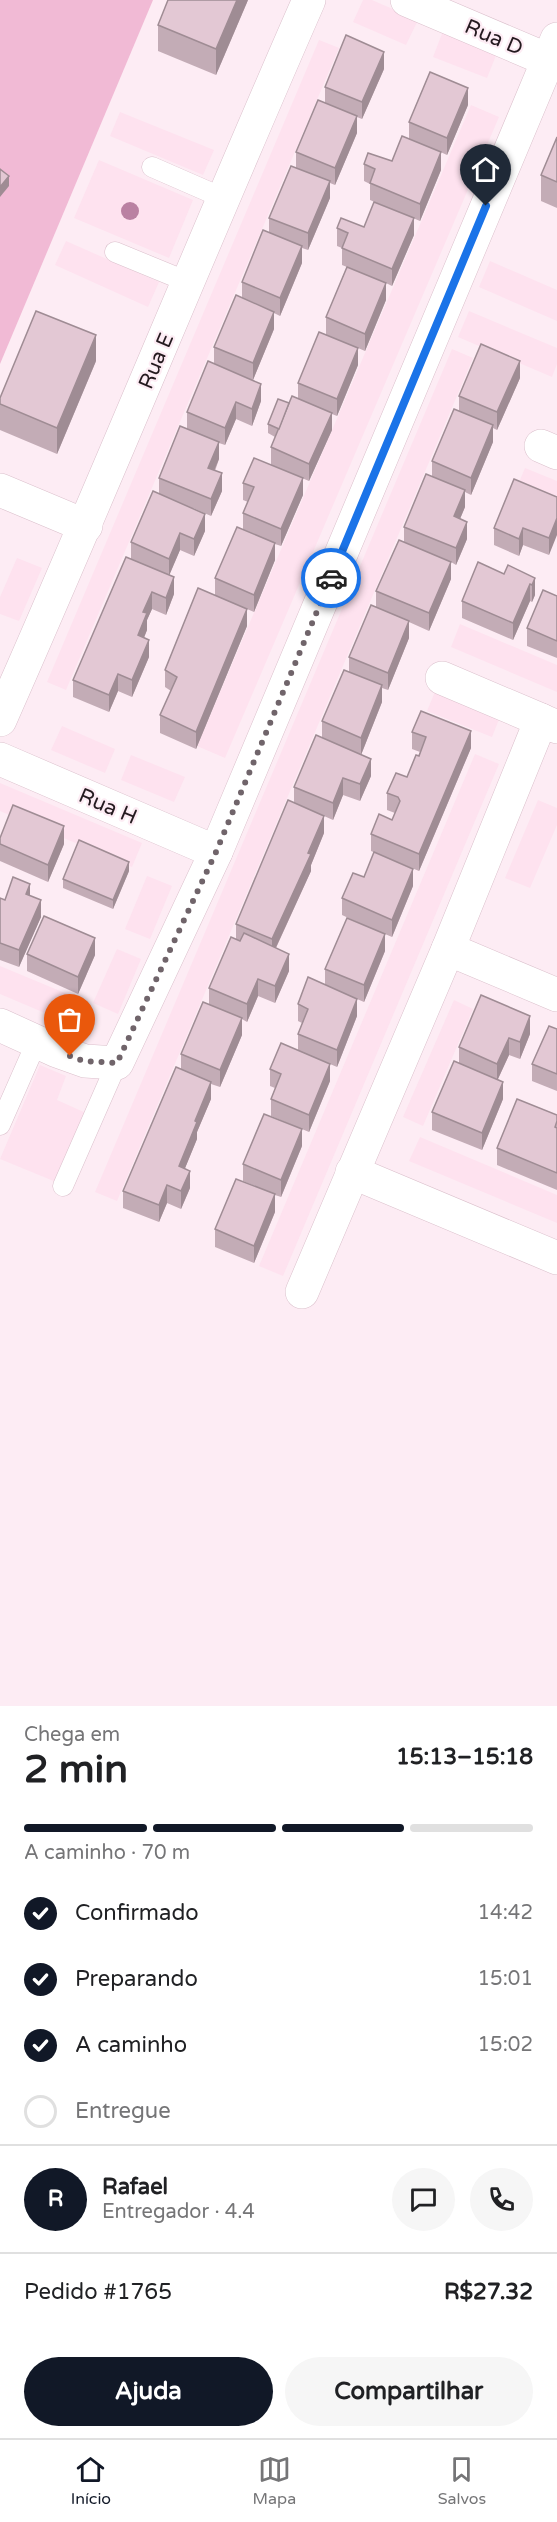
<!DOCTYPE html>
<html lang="pt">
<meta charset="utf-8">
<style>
:root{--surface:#fff;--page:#f6f6f6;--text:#202124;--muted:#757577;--line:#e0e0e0;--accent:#111827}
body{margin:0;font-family:"Varela Round",sans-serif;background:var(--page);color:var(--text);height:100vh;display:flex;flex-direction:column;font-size:22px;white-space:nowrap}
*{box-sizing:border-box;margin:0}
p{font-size:20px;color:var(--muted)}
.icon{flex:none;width:33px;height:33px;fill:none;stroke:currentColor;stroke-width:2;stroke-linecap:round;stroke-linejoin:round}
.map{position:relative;height:1706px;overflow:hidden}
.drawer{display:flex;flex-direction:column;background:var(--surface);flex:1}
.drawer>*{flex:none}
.pin{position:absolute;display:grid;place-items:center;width:51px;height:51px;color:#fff;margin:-62px -26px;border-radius:50% 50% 50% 0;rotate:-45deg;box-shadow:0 0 6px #0007}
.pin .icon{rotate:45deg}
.courier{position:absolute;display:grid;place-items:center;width:60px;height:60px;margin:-30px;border:4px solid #1a73e8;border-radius:50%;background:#fff;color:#222;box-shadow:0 2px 8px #0007}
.overview em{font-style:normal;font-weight:700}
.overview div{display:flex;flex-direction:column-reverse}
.overview{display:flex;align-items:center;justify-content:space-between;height:102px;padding:0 24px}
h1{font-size:39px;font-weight:700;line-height:45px}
.bar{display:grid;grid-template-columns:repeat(4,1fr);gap:9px 6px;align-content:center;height:72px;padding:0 24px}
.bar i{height:8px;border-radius:4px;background:var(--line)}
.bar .active{background:var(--accent)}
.bar p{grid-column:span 4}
.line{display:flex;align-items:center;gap:15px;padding:0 24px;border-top:2px solid var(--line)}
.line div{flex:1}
.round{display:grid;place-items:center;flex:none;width:63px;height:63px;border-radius:32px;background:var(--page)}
ol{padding:0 24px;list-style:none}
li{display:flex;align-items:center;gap:18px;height:66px}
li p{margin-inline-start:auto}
li .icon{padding:6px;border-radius:50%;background:var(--accent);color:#fff;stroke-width:4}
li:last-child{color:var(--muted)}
li i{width:33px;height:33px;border:3px solid var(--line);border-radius:50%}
.action{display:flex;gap:12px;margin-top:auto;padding:12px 24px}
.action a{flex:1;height:69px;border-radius:36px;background:var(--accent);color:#fff;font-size:24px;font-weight:700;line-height:69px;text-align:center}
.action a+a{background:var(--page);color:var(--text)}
.dock{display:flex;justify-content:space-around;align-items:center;height:84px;border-top:2px solid var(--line);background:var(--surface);font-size:16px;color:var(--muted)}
.dock a{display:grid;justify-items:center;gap:3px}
.dock .active{color:var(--accent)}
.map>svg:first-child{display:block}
.built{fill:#fee2ef}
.green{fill:#f1bad5}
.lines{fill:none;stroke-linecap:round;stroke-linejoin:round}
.service-casing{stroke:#dbc0cc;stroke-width:21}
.minor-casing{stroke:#dbc0cc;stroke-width:34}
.service{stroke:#fff;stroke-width:20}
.minor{stroke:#fff;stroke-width:33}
.tree{fill:#ba81a2}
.wall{fill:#c3acb6}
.shaded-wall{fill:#9f8c94}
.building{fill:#e3c8d4;stroke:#9f8c94;stroke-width:1.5}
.done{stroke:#70646a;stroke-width:6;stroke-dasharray:0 10.8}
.route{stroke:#1a73e8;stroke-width:8}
.labels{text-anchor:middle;stroke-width:4.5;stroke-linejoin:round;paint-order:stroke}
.street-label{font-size:21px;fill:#241a1f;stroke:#fdecf4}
</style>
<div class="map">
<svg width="557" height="1706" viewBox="0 0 557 1706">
<rect width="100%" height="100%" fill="#fdecf4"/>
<g class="built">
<path d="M363,0H372L418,20L406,45L353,22Z"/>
<path d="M443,31L497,53L487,78L433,57Z"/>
<path d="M319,40L339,48L66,690L47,682Z"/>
<path d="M471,105L499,117L225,758L197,746Z"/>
<path d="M120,112L214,150L203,175L110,136Z"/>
<path d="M99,160L193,200L169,258L74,218Z"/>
<path d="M66,241L159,282L148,307L55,265Z"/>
<path d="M490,261L557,290V321L479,287Z"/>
<path d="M469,311L557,348V364L552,377L458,337Z"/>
<path d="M452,349L473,358L117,1201L95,1192Z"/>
<path d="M525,468L557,481V510L515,492Z"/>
<path d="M17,558L42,568L19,621L0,614V597Z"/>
<path d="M460,624L557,665V692L451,647Z"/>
<path d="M437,687L502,712L492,737L427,711Z"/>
<path d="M62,726L115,749L105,773L51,750Z"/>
<path d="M475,754L499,764L283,1276L259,1266Z"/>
<path d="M131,755L185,777L174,802L121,780Z"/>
<path d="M0,783L142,843L132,867L0,811Z"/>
<path d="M538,800L557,808V825L530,888L505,878Z"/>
<path d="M147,876L172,886L150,939L125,929Z"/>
<path d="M117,949L141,959L118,1014L93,1003Z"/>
<path d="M0,966L77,998L66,1022L0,994Z"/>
<path d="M454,1000L473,1009L423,1126L403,1117Z"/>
<path d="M40,1065L66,1076L57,1100L86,1113L56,1182L0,1159Z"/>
<path d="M420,1137L557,1195V1223L409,1161Z"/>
</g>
<path class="green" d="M0,0H153L0,364Z"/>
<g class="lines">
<defs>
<g id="service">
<path d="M152,167L223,198"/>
<path d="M115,252L188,282"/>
<path d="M0,1125L37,1041"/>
<path d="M63,1186L117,1063"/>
</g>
<g id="minor">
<path d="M407,0L548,60"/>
<path d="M541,446L557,453"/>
<path d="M0,490L86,526"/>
<path d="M442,678L541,720"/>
<path d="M0,720C106,481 204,239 309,0"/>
<path d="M0,759L216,852"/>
<path d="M448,949L557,995"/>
<path d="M0,1025L57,1051L85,1061L117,1063L216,852L557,39"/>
<path d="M352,1172L557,1258"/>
<path d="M302,1292L448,949L541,720L557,727"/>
</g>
</defs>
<use href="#service" class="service-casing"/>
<use href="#minor" class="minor-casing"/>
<use href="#service" class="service"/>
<use href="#minor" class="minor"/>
</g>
<circle class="tree" cx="130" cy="211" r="9"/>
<g class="wall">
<path d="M248,0L216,75L158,51V25Z"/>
<path d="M384,69L362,119L357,117V133L335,185L330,183V198L308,250L302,248V263L280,316L274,313V329L253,380L261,401L252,426L236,419L225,445L219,443V459L215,471L222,491L211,516L193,508L205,531L194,556L180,550L169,575L174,594L166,615L152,609L147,620V630L144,638L149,657L132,697L118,691L109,712L73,697V680L131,559V542L159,493V478L187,428V412L214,363V347L242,298V282L269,233V218L296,168V152L325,103V87Z"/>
<path d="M468,105L447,155L436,150L441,170L420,221L370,200V184L364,181V164L392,161L409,138V122Z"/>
<path d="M557,137V208L541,201V175Z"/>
<path d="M364,227L414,235L392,286L386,283V300L365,351L358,348V365L337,416L332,414V430L309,481L271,465V447L275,437L268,433V424L289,403L298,398V383L326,334V317L347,267L342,265V248L337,246V228Z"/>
<path d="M96,361L57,454L0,430V398Z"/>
<path d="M520,378L497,430L493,428V442L471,495L465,492V507L460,519L467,539L456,565L451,562V579L429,631L409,622V638L388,690L382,688V702L361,755L371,776L360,801L343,795L333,820L324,816V833L311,865V871L276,948L289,971L275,1003L258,996L247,1022L242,1019V1035L220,1087L211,1084V1099L197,1132V1139L185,1168L190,1188L181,1209L167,1203L159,1222L123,1208V1191L181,1069V1054L209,1004V988L236,939V924L294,802V787L322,738V721L349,672V657L376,607V591L404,542V527L432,476V461L459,411V396Z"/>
<path d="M243,483L303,495L281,546L275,544V560L254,612L247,609V626L196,749L160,733V715L171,691L165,687V670L215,595V578L243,530V513L248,502L243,500Z"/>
<path d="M557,497L549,555L523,545L519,556L494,545V528Z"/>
<path d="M504,574L535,578V595L532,602L530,601L513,640L462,618V601Z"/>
<path d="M557,596V658L527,646V628Z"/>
<path d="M412,732L471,748L419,871L371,851V834L392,820L395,813L387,810V793L407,777L420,752L412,749Z"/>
<path d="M0,838L64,844L48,882L0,861Z"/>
<path d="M129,871L113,909L63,888V879Z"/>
<path d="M364,877L413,886L392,937L385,934V951L364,1002L357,999V1016L337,1067L330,1064V1081L309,1132L271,1116V1099L275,1088L270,1086V1069L298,1050V1034L302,1023L298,1021V1004L325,985V969L357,922L342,915V898Z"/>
<path d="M30,896L41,917L19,967L0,960V898L5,900Z"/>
<path d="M27,954L95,955L78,994L27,971Z"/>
<path d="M557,1029V1091L532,1081V1064Z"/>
<path d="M530,1034L520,1059L509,1055L498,1079L503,1099L482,1150L432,1130V1112L459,1063V1047Z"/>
<path d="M557,1115V1190L497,1165V1148Z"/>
<path d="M302,1146L281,1197L275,1195V1212L254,1263L215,1247V1229L264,1190L243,1181V1164Z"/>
</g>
<g class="shaded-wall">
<path d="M237,0H248L216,75V49Z"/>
<path d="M384,52V69L362,119V102Z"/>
<path d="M468,88V105L447,155V138Z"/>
<path d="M357,116V133L335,185V168Z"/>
<path d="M441,152V170L420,221V204Z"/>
<path d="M9,176V186L0,197V187Z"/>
<path d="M330,181V198L308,250V233Z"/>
<path d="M414,218V235L392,286V269Z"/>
<path d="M302,246V263L280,316V298Z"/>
<path d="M386,283V300L365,351V334Z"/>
<path d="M274,312V329L253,380V363Z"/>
<path d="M96,335V361L57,454V428Z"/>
<path d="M358,348V365L337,416V399Z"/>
<path d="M520,361V378L497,430V412Z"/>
<path d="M261,384V401L252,426V409Z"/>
<path d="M236,402V419L225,445V428Z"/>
<path d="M332,413V430L309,481V464Z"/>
<path d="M493,425V442L471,495V478Z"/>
<path d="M219,442V459L208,485V468Z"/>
<path d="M222,473V491L211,516V499Z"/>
<path d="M303,478V495L281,546V529Z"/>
<path d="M465,490V507L454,533V516Z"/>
<path d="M205,514V531L194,556V539Z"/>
<path d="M557,518V535L549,555V538Z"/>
<path d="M467,522V539L456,565V548Z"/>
<path d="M523,528V545L519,556V539Z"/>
<path d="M180,533V550L169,576V559Z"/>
<path d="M275,543V560L254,612V595Z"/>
<path d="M451,562V579L429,631V613Z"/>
<path d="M174,577V594L166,615V598Z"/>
<path d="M535,578V595L532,602V585Z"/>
<path d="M530,584V601L513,640V623Z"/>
<path d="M152,592V609L147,620V630L138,652V635L143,612Z"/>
<path d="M247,609V626L196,749V732Z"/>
<path d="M409,621V638L388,690V673Z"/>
<path d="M149,640V657L132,697V680Z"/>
<path d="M118,674V691L109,712V695Z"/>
<path d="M382,685V702L361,755V738Z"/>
<path d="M471,731V748L419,871V854Z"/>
<path d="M371,759V776L360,801V784Z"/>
<path d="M343,778V795L333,820V803Z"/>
<path d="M324,816V833L311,865V871L272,956V939Z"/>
<path d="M64,826V844L48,882V865Z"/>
<path d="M129,862V871L113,909V900Z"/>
<path d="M413,869V886L392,937V920Z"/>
<path d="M30,884V901L26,894Z"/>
<path d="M41,900V917L19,967V950Z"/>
<path d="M385,934V951L364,1002V985Z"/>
<path d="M95,938V955L78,994V977Z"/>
<path d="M289,954V971L275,1003V986Z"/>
<path d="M258,979V996L247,1022V1004Z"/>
<path d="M357,999V1016L337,1067V1050Z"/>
<path d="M530,1016V1034L520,1059V1042Z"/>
<path d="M242,1018V1035L220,1087V1070Z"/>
<path d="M509,1038V1055L497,1081V1064Z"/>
<path d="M330,1064V1081L309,1132V1115Z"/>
<path d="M211,1082V1099L197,1132V1139L179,1183V1166L195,1121Z"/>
<path d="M503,1082V1099L482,1150V1133Z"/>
<path d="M302,1129V1146L281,1197V1180Z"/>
<path d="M190,1171V1188L181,1209V1191Z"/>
<path d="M167,1185V1203L159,1222V1205Z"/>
<path d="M275,1194V1212L254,1263V1246Z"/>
</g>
<g class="building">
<path d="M168,0H237L216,49L158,25Z"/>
<path d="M346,35L384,52L362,102L325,87Z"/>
<path d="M430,72L468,88L447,138L409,122Z"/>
<path d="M318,100L357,116L335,168L296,152Z"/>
<path d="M402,136L441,152L420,204L370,183L375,169L364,164L368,153L392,161Z"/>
<path d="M557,137V182L541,175Z"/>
<path d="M291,166L330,181L308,233L269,218Z"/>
<path d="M0,169L9,176L0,187Z"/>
<path d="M374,202L414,218L392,269L342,248L348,233L337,228L341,218L364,227Z"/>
<path d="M263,230L302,246L280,298L242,282Z"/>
<path d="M347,267L386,283L365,334L326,317Z"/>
<path d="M236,295L274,312L253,363L214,347Z"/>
<path d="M36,311L96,335L57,428L0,404V398Z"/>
<path d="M319,332L358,348L337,399L298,383Z"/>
<path d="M481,344L520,361L497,412L459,396Z"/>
<path d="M208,361L261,384L252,409L236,402L225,428L187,412Z"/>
<path d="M292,396L332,413L309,464L271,447Z"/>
<path d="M278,399L289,403L279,429L268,424Z"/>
<path d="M454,409L493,425L471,478L432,461Z"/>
<path d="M180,426L219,442L208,468L222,473L211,499L159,478Z"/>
<path d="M254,458L303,478L281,529L243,513L254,487L243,483Z"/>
<path d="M426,474L465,490L454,516L467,522L456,548L404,527Z"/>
<path d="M514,479L557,497V518L549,538L523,528L519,539L494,528Z"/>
<path d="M153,491L205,514L194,539L180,533L169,559L131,542Z"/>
<path d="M237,527L275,543L254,595L215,578Z"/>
<path d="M399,540L451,562L429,613L376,591Z"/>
<path d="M126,557L174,577L166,598L152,592L143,612L147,613L138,635L149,640L132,680L118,674L109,695L73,680Z"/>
<path d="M478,562L504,574L508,565L535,578L532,585L530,584L513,623L462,601Z"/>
<path d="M198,588L247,609L196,732L160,715L177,677L165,670Z"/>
<path d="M543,590L557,596V641L527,628Z"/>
<path d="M371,605L409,621L388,673L349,657Z"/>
<path d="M344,670L382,685L361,738L322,721Z"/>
<path d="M421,711L471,731L419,854L371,834L379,814L392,820L400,801L398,797L387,793L396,773L407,777L416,755L419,756L426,737L412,732Z"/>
<path d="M316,735L371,759L360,784L343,778L333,803L294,787Z"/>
<path d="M288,800L324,816L308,853L311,854L272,939L236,924Z"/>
<path d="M13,805L64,826L48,865L0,844V838Z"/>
<path d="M79,840L129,862L113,900L63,879Z"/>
<path d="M374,852L413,869L392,920L342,898L353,873L364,877Z"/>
<path d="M13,877L30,884L26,894L41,900L19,950L0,943V898L5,900Z"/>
<path d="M44,916L95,938L78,977L27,954Z"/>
<path d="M347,918L385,934L364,985L325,969Z"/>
<path d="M244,933L289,954L275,986L258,979L247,1004L209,988L231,937L240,941Z"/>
<path d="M308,977L357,999L337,1050L298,1034L308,1009L298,1004Z"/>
<path d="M481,995L530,1016L520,1042L509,1038L497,1064L459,1047Z"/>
<path d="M203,1002L242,1018L220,1070L181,1054Z"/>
<path d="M549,1026L557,1029V1074L532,1064Z"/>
<path d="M281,1043L330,1064L309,1115L271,1099L281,1074L270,1069Z"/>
<path d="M454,1061L503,1082L482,1133L432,1112Z"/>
<path d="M176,1067L211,1082L195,1121L197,1122L179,1166L190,1171L181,1191L167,1185L159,1205L123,1191Z"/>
<path d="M517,1099L557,1115V1121L555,1127L557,1128V1173L497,1148Z"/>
<path d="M264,1114L302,1129L281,1180L243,1164Z"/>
<path d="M236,1179L275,1194L254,1246L215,1229Z"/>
</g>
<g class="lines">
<path class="done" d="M70,1056L84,1061L117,1063L216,852L331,578"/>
<path class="route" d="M331,578L486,206"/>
</g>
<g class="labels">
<g class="street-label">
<text transform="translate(494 37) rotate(23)" y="7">Rua D</text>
<text transform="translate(156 361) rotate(-67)" y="7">Rua E</text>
<text transform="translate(108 806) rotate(23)" y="7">Rua H</text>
</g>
</g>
</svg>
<div class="pin" style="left:70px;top:1056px;background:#ea580c"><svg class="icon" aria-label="bag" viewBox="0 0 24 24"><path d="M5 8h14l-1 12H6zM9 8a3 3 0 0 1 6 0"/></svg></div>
<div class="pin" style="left:486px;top:206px;background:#1f2937"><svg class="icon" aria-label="home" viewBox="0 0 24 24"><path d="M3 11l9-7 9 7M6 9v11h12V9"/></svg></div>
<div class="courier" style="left:331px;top:578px"><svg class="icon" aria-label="car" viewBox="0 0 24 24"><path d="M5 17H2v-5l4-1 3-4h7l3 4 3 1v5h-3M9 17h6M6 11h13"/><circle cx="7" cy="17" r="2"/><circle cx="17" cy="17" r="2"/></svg></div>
</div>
<section class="drawer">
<div class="overview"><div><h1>2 min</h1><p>Chega em</p></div><em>15:13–15:18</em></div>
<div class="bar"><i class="active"></i><i class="active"></i><i class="active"></i><i></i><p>A caminho · 70 m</p></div>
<ol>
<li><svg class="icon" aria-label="check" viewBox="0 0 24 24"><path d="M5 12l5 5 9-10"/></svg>Confirmado<p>14:42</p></li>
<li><svg class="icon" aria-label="check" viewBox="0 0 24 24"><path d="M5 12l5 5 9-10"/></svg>Preparando<p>15:01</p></li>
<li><svg class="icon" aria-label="check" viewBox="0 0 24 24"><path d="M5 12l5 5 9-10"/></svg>A caminho<p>15:02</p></li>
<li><i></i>Entregue</li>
</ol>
<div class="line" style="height:108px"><b class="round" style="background:var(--accent);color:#fff">R</b><div><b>Rafael</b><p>Entregador · 4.4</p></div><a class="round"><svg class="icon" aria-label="chat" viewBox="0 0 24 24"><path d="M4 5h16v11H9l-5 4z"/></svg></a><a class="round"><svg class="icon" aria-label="phone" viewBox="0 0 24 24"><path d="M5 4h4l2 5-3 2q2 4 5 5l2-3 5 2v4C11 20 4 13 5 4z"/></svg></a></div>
<div class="line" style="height:78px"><div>Pedido #1765</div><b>R$27.32</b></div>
<div class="action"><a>Ajuda</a><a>Compartilhar</a></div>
</section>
<nav class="dock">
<a class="active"><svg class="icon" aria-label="home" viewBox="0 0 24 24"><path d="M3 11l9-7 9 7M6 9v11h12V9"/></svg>Início</a>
<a><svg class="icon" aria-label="map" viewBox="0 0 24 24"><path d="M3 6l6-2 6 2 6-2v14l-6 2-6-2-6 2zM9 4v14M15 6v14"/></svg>Mapa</a>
<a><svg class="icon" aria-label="saved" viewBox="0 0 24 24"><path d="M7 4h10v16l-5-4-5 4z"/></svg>Salvos</a>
</nav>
